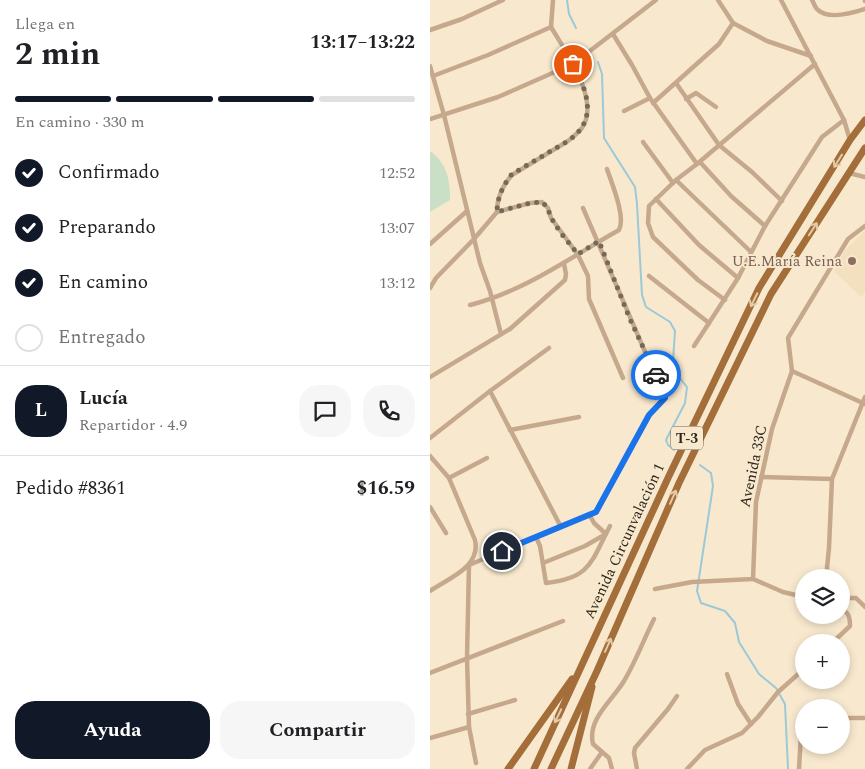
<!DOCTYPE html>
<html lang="es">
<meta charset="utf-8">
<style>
:root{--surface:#fff;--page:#f6f6f6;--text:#202124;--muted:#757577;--line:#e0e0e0;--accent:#111827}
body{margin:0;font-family:Spectral,serif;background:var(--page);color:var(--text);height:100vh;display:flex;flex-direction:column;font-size:19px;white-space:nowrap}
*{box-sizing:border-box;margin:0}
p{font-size:16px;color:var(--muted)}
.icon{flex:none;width:28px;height:28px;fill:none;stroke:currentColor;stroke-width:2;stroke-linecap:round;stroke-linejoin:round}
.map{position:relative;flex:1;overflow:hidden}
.drawer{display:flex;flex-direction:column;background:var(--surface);width:430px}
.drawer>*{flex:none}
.buttons{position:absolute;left:365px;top:569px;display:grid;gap:10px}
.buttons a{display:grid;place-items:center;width:55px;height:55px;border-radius:50%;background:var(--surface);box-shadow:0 2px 8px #0003;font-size:25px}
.pin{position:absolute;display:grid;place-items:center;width:42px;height:42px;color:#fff;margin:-21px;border:2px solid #fff;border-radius:50%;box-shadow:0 1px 5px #0007}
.courier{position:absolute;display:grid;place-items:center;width:50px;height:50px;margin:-25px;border:4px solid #1a73e8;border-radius:50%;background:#fff;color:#222;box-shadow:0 1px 6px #0007}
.head em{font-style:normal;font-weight:700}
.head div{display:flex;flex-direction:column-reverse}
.head{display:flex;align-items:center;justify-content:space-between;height:85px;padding:0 15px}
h1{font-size:32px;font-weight:700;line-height:38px}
.bar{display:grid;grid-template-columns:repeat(4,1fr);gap:8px 5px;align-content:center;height:60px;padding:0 15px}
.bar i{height:6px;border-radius:4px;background:var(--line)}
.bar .on{background:var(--accent)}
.bar p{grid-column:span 4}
.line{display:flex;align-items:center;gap:12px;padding:0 15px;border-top:1px solid var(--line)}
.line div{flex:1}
.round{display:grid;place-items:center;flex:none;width:52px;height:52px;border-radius:20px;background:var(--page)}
ol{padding:0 15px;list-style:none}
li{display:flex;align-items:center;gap:15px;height:55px}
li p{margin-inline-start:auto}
li .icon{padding:5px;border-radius:50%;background:var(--accent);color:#fff;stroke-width:4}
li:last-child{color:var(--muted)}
li i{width:28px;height:28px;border:2px solid var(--line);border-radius:50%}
.cta{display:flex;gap:10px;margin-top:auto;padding:10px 15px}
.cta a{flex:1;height:58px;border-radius:20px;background:var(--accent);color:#fff;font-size:20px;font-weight:700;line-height:58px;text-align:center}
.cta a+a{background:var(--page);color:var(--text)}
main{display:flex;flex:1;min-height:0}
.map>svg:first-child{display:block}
.built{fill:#f3e0be}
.green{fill:#c9e0c7}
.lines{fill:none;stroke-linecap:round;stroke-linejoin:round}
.stream{stroke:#9bc9d8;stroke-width:2}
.street{stroke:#c6a88d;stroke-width:4.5}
.primary{stroke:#a36e3a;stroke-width:7}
.oneway{stroke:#e3caa9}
.done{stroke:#736a5a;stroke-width:5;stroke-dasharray:0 9}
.route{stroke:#1a73e8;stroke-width:6}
.education-dot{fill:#8d6e63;stroke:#f8e9ce;stroke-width:2}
.labels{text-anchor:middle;stroke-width:4;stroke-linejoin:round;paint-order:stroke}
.shield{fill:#f8e9ce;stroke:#686051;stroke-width:1}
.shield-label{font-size:14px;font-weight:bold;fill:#2b251b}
.education-label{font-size:15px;fill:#785e54;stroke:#f8e9ce;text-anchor:end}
.street-label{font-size:15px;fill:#2b251b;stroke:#f8e9ce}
</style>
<main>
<section class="drawer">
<div class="head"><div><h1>2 min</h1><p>Llega en</p></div><em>13:17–13:22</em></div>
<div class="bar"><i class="on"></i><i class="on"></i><i class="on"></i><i></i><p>En camino · 330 m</p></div>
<ol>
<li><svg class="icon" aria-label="check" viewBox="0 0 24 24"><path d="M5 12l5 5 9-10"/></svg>Confirmado<p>12:52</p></li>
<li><svg class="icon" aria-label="check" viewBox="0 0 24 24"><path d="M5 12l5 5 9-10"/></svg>Preparando<p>13:07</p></li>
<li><svg class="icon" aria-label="check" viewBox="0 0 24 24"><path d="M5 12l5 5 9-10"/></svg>En camino<p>13:12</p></li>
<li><i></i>Entregado</li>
</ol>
<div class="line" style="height:90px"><b class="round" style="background:var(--accent);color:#fff">L</b><div><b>Lucía</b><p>Repartidor · 4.9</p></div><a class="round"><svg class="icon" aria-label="chat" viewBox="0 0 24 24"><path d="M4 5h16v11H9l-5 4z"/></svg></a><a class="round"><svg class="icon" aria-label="phone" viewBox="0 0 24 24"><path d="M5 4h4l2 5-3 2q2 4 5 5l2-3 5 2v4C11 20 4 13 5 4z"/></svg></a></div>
<div class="line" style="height:65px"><div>Pedido #8361</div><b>$16.59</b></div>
<div class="cta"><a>Ayuda</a><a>Compartir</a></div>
</section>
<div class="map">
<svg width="435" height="769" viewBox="0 0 435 769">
<rect width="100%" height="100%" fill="#f8e9ce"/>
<path class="built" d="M435,231V292L431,297L404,271L415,250Z"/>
<path class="green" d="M0,151C17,163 20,180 20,200L0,212Z"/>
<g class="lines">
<g class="stream">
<path d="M137,0L139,14L146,28"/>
<path d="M168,62L172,74L174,138L205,187L207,204L212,295L216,307L240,322L245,331L243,361L249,377L257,387L255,403L236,440L238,445L244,450"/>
<path d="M270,465L281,473L283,486L267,591L271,603L295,611L305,623L309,642L329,674L346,688L355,704L358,769"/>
</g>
<g class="street">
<path d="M288,0L303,23"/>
<path d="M351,0L414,120L420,140"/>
<path d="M382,0C384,3 385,8 388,10C399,20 423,13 435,9"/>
<path d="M435,0V1"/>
<path d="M0,30L32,19L73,0"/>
<path d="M183,34L202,65L220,98L267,164"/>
<path d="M0,66L14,115L50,263L60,291L71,334"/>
<path d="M3,76L58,55L121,27L123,0"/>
<path d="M246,83L289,145L322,172L352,201"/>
<path d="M256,99L266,93L286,107"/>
<path d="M223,103L289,44L303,23L337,41L381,56"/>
<path d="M194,111L220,98"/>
<path d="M0,119L68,97L143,64L226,0"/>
<path d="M213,142L243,183"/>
<path d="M270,162L301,196L335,226"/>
<path d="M419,173L435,177"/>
<path d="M246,180L320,251"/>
<path d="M226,199L269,245L308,278"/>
<path d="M67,212L100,203L112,202L118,208L121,218L127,226L148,255L158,276L159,299L193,378"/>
<path d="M0,244L37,211"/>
<path d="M219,276L279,323L308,278L335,226L392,137L414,120"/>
<path d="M0,288L6,278L44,239L67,212C67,198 73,185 82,175L138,141C143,137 148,133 152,128C171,100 135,51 121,27"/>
<path d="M295,300L268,280L223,237L218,223L219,206L246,180L267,164L385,64"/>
<path d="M40,305C95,291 141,257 189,230C196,217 182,184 177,169"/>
<path d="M264,346L279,323"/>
<path d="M362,371L358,338L418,239L435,226"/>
<path d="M0,377L80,329L135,280L136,274L134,264"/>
<path d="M60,391L131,527"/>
<path d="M80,430L149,417"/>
<path d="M0,438L60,391L119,348"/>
<path d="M0,456L19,478L45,540C51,567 19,578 0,591"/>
<path d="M331,477L402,479"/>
<path d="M19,478L57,458"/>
<path d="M0,507L16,533"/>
<path d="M106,537L110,546L116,583C161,578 161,562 180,526"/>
<path d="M113,563L155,546L176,534L164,523L159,514"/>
<path d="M396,578L399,548L402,479L435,397"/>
<path d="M323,579L353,592L374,597"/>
<path d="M225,589L262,582L323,579L326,502L342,429L362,371L435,404"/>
<path d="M411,593L416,598H426L435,607"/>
<path d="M403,642L420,626C420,618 419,612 411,609"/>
<path d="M0,673L133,621"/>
<path d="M297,674L308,704L321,724"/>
<path d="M38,714L85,700"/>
<path d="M411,718H435"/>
<path d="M39,727L46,763"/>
<path d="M0,738L39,727L37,658L39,565L166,512L219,415L235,398L153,208"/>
<path d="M160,769L172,752"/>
<path d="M182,769L179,758L163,744C157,719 182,701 194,681C206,661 214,639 224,619"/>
<path d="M207,769L204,753L205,748L238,709L247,696"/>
<path d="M257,769L275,750L312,733L328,717L348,692L374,669"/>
<path d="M369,769L372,717H374"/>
</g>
<g class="primary">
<path d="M78,769L142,679"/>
<path d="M104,769L238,478L329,288L420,140L435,120"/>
<path d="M121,769L167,671L249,483L341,294L435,148"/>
<path d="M141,769L162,687"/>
</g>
</g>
<defs><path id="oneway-shaft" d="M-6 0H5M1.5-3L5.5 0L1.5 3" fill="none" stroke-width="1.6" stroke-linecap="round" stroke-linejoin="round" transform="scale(1.25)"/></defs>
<g class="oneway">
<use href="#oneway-shaft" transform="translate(408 161) rotate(122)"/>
<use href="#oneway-shaft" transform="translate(383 229) rotate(-57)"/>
<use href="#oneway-shaft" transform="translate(324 300) rotate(116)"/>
<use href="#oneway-shaft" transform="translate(243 497) rotate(-66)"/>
<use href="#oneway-shaft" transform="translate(178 645) rotate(-66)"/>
<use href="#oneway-shaft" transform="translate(128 716) rotate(115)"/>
</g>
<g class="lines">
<path class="done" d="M143,64C158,93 168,120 138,141L82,174C73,185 67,198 67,212L100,203L112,202C118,207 119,213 122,219C129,232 139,243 148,254L169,241L199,317L226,375"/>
<path class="route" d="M72,551L166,512L219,415L235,398L226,375"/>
</g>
<circle class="education-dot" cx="422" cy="261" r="5"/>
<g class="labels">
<rect class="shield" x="241" y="426.5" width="32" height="23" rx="4"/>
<g class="shield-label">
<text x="257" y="443">T-3</text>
</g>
<g class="education-label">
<text x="412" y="266">U.E.María Reina</text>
</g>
<g class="street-label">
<text transform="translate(323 466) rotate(-78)" y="5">Avenida 33C</text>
<text transform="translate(194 541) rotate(-65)" y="5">Avenida Circunvalación 1</text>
</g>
</g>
</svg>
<div class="buttons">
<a><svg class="icon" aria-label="layers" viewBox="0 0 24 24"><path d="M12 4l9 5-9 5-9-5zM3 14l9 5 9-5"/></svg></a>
<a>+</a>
<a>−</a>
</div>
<div class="pin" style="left:143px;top:64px;background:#ea580c"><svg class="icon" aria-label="bag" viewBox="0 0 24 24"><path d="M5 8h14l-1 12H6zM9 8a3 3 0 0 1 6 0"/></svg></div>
<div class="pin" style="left:72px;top:551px;background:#1f2937"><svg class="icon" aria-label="home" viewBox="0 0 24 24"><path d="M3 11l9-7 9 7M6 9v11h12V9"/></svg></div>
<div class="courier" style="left:226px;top:375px"><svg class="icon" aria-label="car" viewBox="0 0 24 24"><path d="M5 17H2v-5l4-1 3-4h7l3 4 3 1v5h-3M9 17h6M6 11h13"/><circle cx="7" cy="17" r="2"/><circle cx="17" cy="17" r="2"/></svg></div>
</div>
</main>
